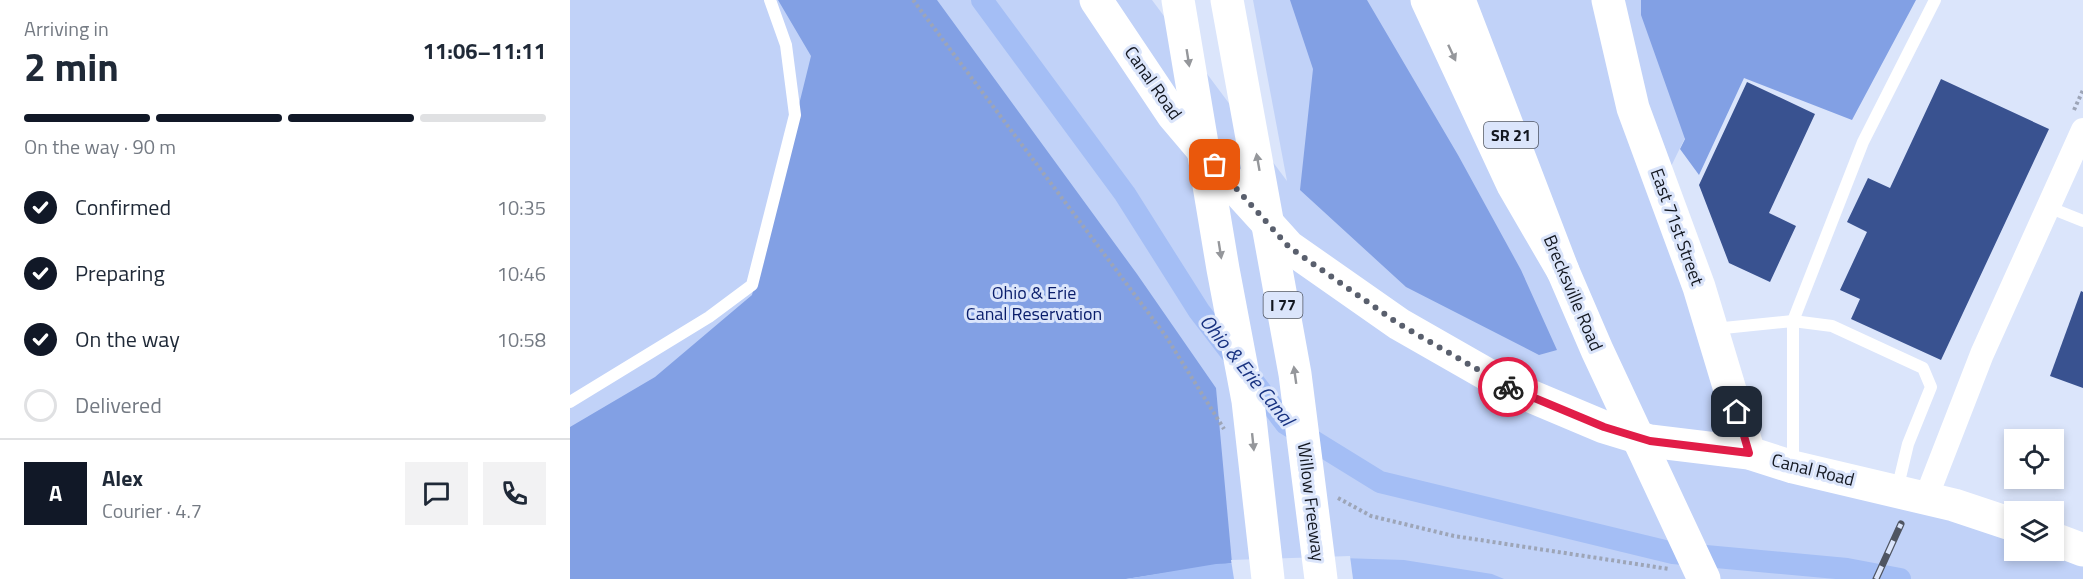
<!DOCTYPE html>
<meta charset="utf-8">
<style>
:root{--surface:#fff;--page:#f2f2f3;--text:#1f2937;--muted:#747a83;--line:#e0e1e3;--accent:#111827}
body{margin:0;font-family:"Titillium Web",sans-serif;background:var(--page);color:var(--text);height:100vh;display:flex;flex-direction:column;font-size:22px;white-space:nowrap}
*{box-sizing:border-box;margin:0}
p{font-size:20px;color:var(--muted)}
.icon{flex:none;width:33px;height:33px;fill:none;stroke:currentColor;stroke-width:2;stroke-linecap:round;stroke-linejoin:round}
.map{position:relative;flex:1;overflow:hidden}
.drawer{display:flex;flex-direction:column;background:var(--surface);width:570px}
.drawer>*{flex:none}
.tools{position:absolute;left:1434px;top:429px;display:grid;gap:12px}
.tools a{display:grid;place-items:center;width:60px;height:60px;border-radius:0px;background:var(--surface);box-shadow:0 3px 9px #0003;font-size:30px}
.pin{position:absolute;display:grid;place-items:center;width:51px;height:51px;color:#fff;margin:-26px;border-radius:12px;box-shadow:0 3px 9px #0006}
.courier{position:absolute;display:grid;place-items:center;width:60px;height:60px;margin:-30px;border:4px solid #e11d48;border-radius:50%;background:#fff;color:#222;box-shadow:0 2px 8px #0007}
.headline em{font-style:normal;font-weight:700}
.headline div{display:flex;flex-direction:column-reverse}
.headline{display:flex;align-items:center;justify-content:space-between;height:102px;padding:0 24px}
h1{font-size:39px;font-weight:700;line-height:45px}
.bar{display:grid;grid-template-columns:repeat(4,1fr);gap:9px 6px;align-content:center;height:72px;padding:0 24px}
.bar i{height:8px;border-radius:4px;background:var(--line)}
.bar .selected{background:var(--accent)}
.bar p{grid-column:span 4}
.line{display:flex;align-items:center;gap:15px;padding:0 24px;border-top:2px solid var(--line)}
.line div{flex:1}
.round{display:grid;place-items:center;flex:none;width:63px;height:63px;border-radius:0px;background:var(--page)}
ol{padding:0 24px;list-style:none}
li{display:flex;align-items:center;gap:18px;height:66px}
li p{margin-inline-start:auto}
li .icon{padding:6px;border-radius:50%;background:var(--accent);color:#fff;stroke-width:4}
li:last-child{color:var(--muted)}
li i{width:33px;height:33px;border:3px solid var(--line);border-radius:50%}
main{display:flex;flex:1;min-height:0}
.map>svg:first-child{display:block}
.green{fill:#c1d2f8}
.forest{fill:#82a0e4}
.water{fill:#a4bef5}
.pier{fill:#dbe5fb}
.lines{fill:none;stroke-linecap:round;stroke-linejoin:round}
.canal{stroke:#a4bef5;stroke-width:22}
.building{fill:#395290}
.path{stroke:#9da5b7;stroke-width:4;stroke-dasharray:3 3;stroke-linecap:butt}
.lane{stroke:#fff;stroke-width:12}
.street{stroke:#fff;stroke-width:24}
.secondary{stroke:#fff;stroke-width:33}
.primary{stroke:#fff;stroke-width:33}
.highway{stroke:#fff;stroke-width:33}
.rail-casing{stroke:#4f5562;stroke-width:7}
.rail{stroke:#dbe5fb;stroke-width:4.5;stroke-dasharray:14;stroke-linecap:butt}
.oneway{fill:#95979b}
.done{stroke:#595f6d;stroke-width:6;stroke-dasharray:0 10.8}
.route{stroke:#e11d48;stroke-width:8}
.labels{text-anchor:middle;stroke-width:6;stroke-linejoin:round;paint-order:stroke}
.shield{fill:#dbe5fb;stroke:#4f5562;stroke-width:1.5}
.shield-label{font-size:16px;font-weight:bold;fill:#131720}
.street-label{font-size:18px;fill:#131720;stroke:#dbe5fb}
.park-label{font-size:18px;fill:#091d6b;stroke:#dbe5fb}
.water-label{font-size:20px;font-style:italic;fill:#183280;stroke:#dbe5fb}
</style>
<main>
<section class="drawer">
<div class="headline"><div><h1>2 min</h1><p>Arriving in</p></div><em>11:06–11:11</em></div>
<div class="bar"><i class="selected"></i><i class="selected"></i><i class="selected"></i><i></i><p>On the way · 90 m</p></div>
<ol>
<li><svg class="icon" aria-label="check" viewBox="0 0 24 24"><path d="M5 12l5 5 9-10"/></svg>Confirmed<p>10:35</p></li>
<li><svg class="icon" aria-label="check" viewBox="0 0 24 24"><path d="M5 12l5 5 9-10"/></svg>Preparing<p>10:46</p></li>
<li><svg class="icon" aria-label="check" viewBox="0 0 24 24"><path d="M5 12l5 5 9-10"/></svg>On the way<p>10:58</p></li>
<li><i></i>Delivered</li>
</ol>
<div class="line" style="height:108px"><b class="round" style="background:var(--accent);color:#fff">A</b><div><b>Alex</b><p>Courier · 4.7</p></div><a class="round"><svg class="icon" aria-label="chat" viewBox="0 0 24 24"><path d="M4 5h16v11H9l-5 4z"/></svg></a><a class="round"><svg class="icon" aria-label="phone" viewBox="0 0 24 24"><path d="M5 4h4l2 5-3 2q2 4 5 5l2-3 5 2v4C11 20 4 13 5 4z"/></svg></a></div>
</section>
<div class="map">
<svg width="1513" height="579" viewBox="0 0 1513 579">
<rect width="100%" height="100%" fill="#dbe5fb"/>
<path class="green" d="M0,0H582L717,181L683,0H1166V33L1092,185L1179,453L1444,525V550H1513V579H885L645,564L556,579H0Z"/>
<g class="forest">
<path d="M208,0H367L567,274L646,388L662,563L556,579H0V427L85,377L182,295L241,56Z"/>
<path d="M720,0H797L888,155L951,270L987,350L969,355L836,287L730,190L743,69Z"/>
<path d="M1071,0H1346L1282,120L1174,78L1129,175L1110,149L1115,139L1071,15Z"/>
</g>
<path class="water" d="M771,558L834,560L922,574L934,579H556L646,564Z"/>
<path class="pier" d="M780,556L783,579H664L661,560Z"/>
<g class="lines">
<path class="canal" d="M412,0L555,194L629,311L716,424L810,482L1103,553L1277,569L1330,579"/>
</g>
<g class="building">
<path d="M1371,79L1479,129L1371,360L1281,319L1290,299L1270,290L1297,232L1277,222L1298,178L1320,188Z"/>
<path d="M1177,82L1245,114L1199,213L1226,226L1200,282L1159,263L1129,185Z"/>
<path d="M1511,291L1513,292V388L1480,376Z"/>
</g>
<g class="lines">
<g class="path">
<path d="M343,0L595,335L654,429"/>
<path d="M1504,110L1513,90"/>
<path d="M768,498L801,516L884,536L1099,569"/>
</g>
<g class="lane">
<path d="M1478,207L1513,221"/>
<path d="M1144,329L1223,321L1262,326L1353,368L1361,387L1338,444L1327,490"/>
<path d="M0,402L139,317L182,285L225,115L216,45L200,0"/>
<path d="M1223,465V321L1293,142L1365,0"/>
</g>
<path class="street" d="M1356,498L1412,354L1513,130"/>
<g class="secondary">
<path d="M526,0L603,115L659,181L719,247L829,324L941,388L1034,427L1080,441L1179,453L1223,467L1384,505L1444,525"/>
<path d="M1038,0L1063,108L1129,287L1179,453"/>
<path d="M1484,539L1513,550"/>
</g>
<path class="primary" d="M889,0L993,271L1027,350L1134,579"/>
<g class="highway">
<path d="M608,0L653,269L678,401L698,579"/>
<path d="M657,0L725,374L751,579"/>
<path d="M857,0L943,185L993,271"/>
</g>
<defs>
<path id="rail" d="M1306,579L1331,524"/>
</defs>
<use href="#rail" class="rail-casing"/>
<use href="#rail" class="rail"/>
</g>
<defs><path id="oneway-solid" d="M-6-.8H1V-3.2L6.5 0L1 3.2V.8H-6Z" transform="scale(1.5)"/></defs>
<g class="oneway">
<use href="#oneway-solid" transform="translate(882 53) rotate(65)"/>
<use href="#oneway-solid" transform="translate(618 58) rotate(81)"/>
<use href="#oneway-solid" transform="translate(688 162) rotate(-100)"/>
<use href="#oneway-solid" transform="translate(650 250) rotate(81)"/>
<use href="#oneway-solid" transform="translate(725 375) rotate(-98)"/>
<use href="#oneway-solid" transform="translate(683 442) rotate(84)"/>
</g>
<g class="lines">
<path class="done" d="M645,165L719,247L829,324L938,387"/>
<path class="route" d="M938,387L1034,427L1080,441L1179,453L1167,412"/>
</g>
<g class="labels">
<g class="shield">
<rect x="914" y="122" width="54" height="26" rx="4.5"/>
<rect x="693.5" y="292" width="39" height="26" rx="4.5"/>
</g>
<g class="shield-label">
<text x="941" y="141">SR 21</text>
<text x="713" y="311">I 77</text>
</g>
<g class="street-label">
<text transform="translate(583 83) rotate(55)" y="6">Canal Road</text>
<text transform="translate(1107 227) rotate(70)" y="6">East 71st Street</text>
<text transform="translate(1003 293) rotate(67)" y="6">Brecksville Road</text>
<text transform="translate(1243 470) rotate(14)" y="6">Canal Road</text>
<text transform="translate(741 502) rotate(83)" y="6">Willow Freeway</text>
</g>
<g class="park-label">
<text x="464" y="299">Ohio &amp; Erie<tspan x="464" dy="21">Canal Reservation</tspan></text>
</g>
<g class="water-label">
<text transform="translate(677 370) rotate(51)" y="7">Ohio &amp; Erie Canal</text>
</g>
</g>
</svg>
<div class="tools">
<a><svg class="icon" aria-label="locate" viewBox="0 0 24 24"><circle cx="12" cy="12" r="6"/><path d="M12 2v4M12 18v4M2 12h4M18 12h4"/></svg></a>
<a><svg class="icon" aria-label="layers" viewBox="0 0 24 24"><path d="M12 4l9 5-9 5-9-5zM3 14l9 5 9-5"/></svg></a>
</div>
<div class="pin" style="left:645px;top:165px;background:#ea580c"><svg class="icon" aria-label="bag" viewBox="0 0 24 24"><path d="M5 8h14l-1 12H6zM9 8a3 3 0 0 1 6 0"/></svg></div>
<div class="pin" style="left:1167px;top:412px;background:#1f2937"><svg class="icon" aria-label="home" viewBox="0 0 24 24"><path d="M3 11l9-7 9 7M6 9v11h12V9"/></svg></div>
<div class="courier" style="left:938px;top:387px"><svg class="icon" aria-label="bike" viewBox="0 0 24 24"><circle cx="6" cy="16" r="4"/><circle cx="18" cy="16" r="4"/><path d="M6 16l4-8h5l3 8M10 8l3 8H6M13 5h3"/></svg></div>
</div>
</main>
